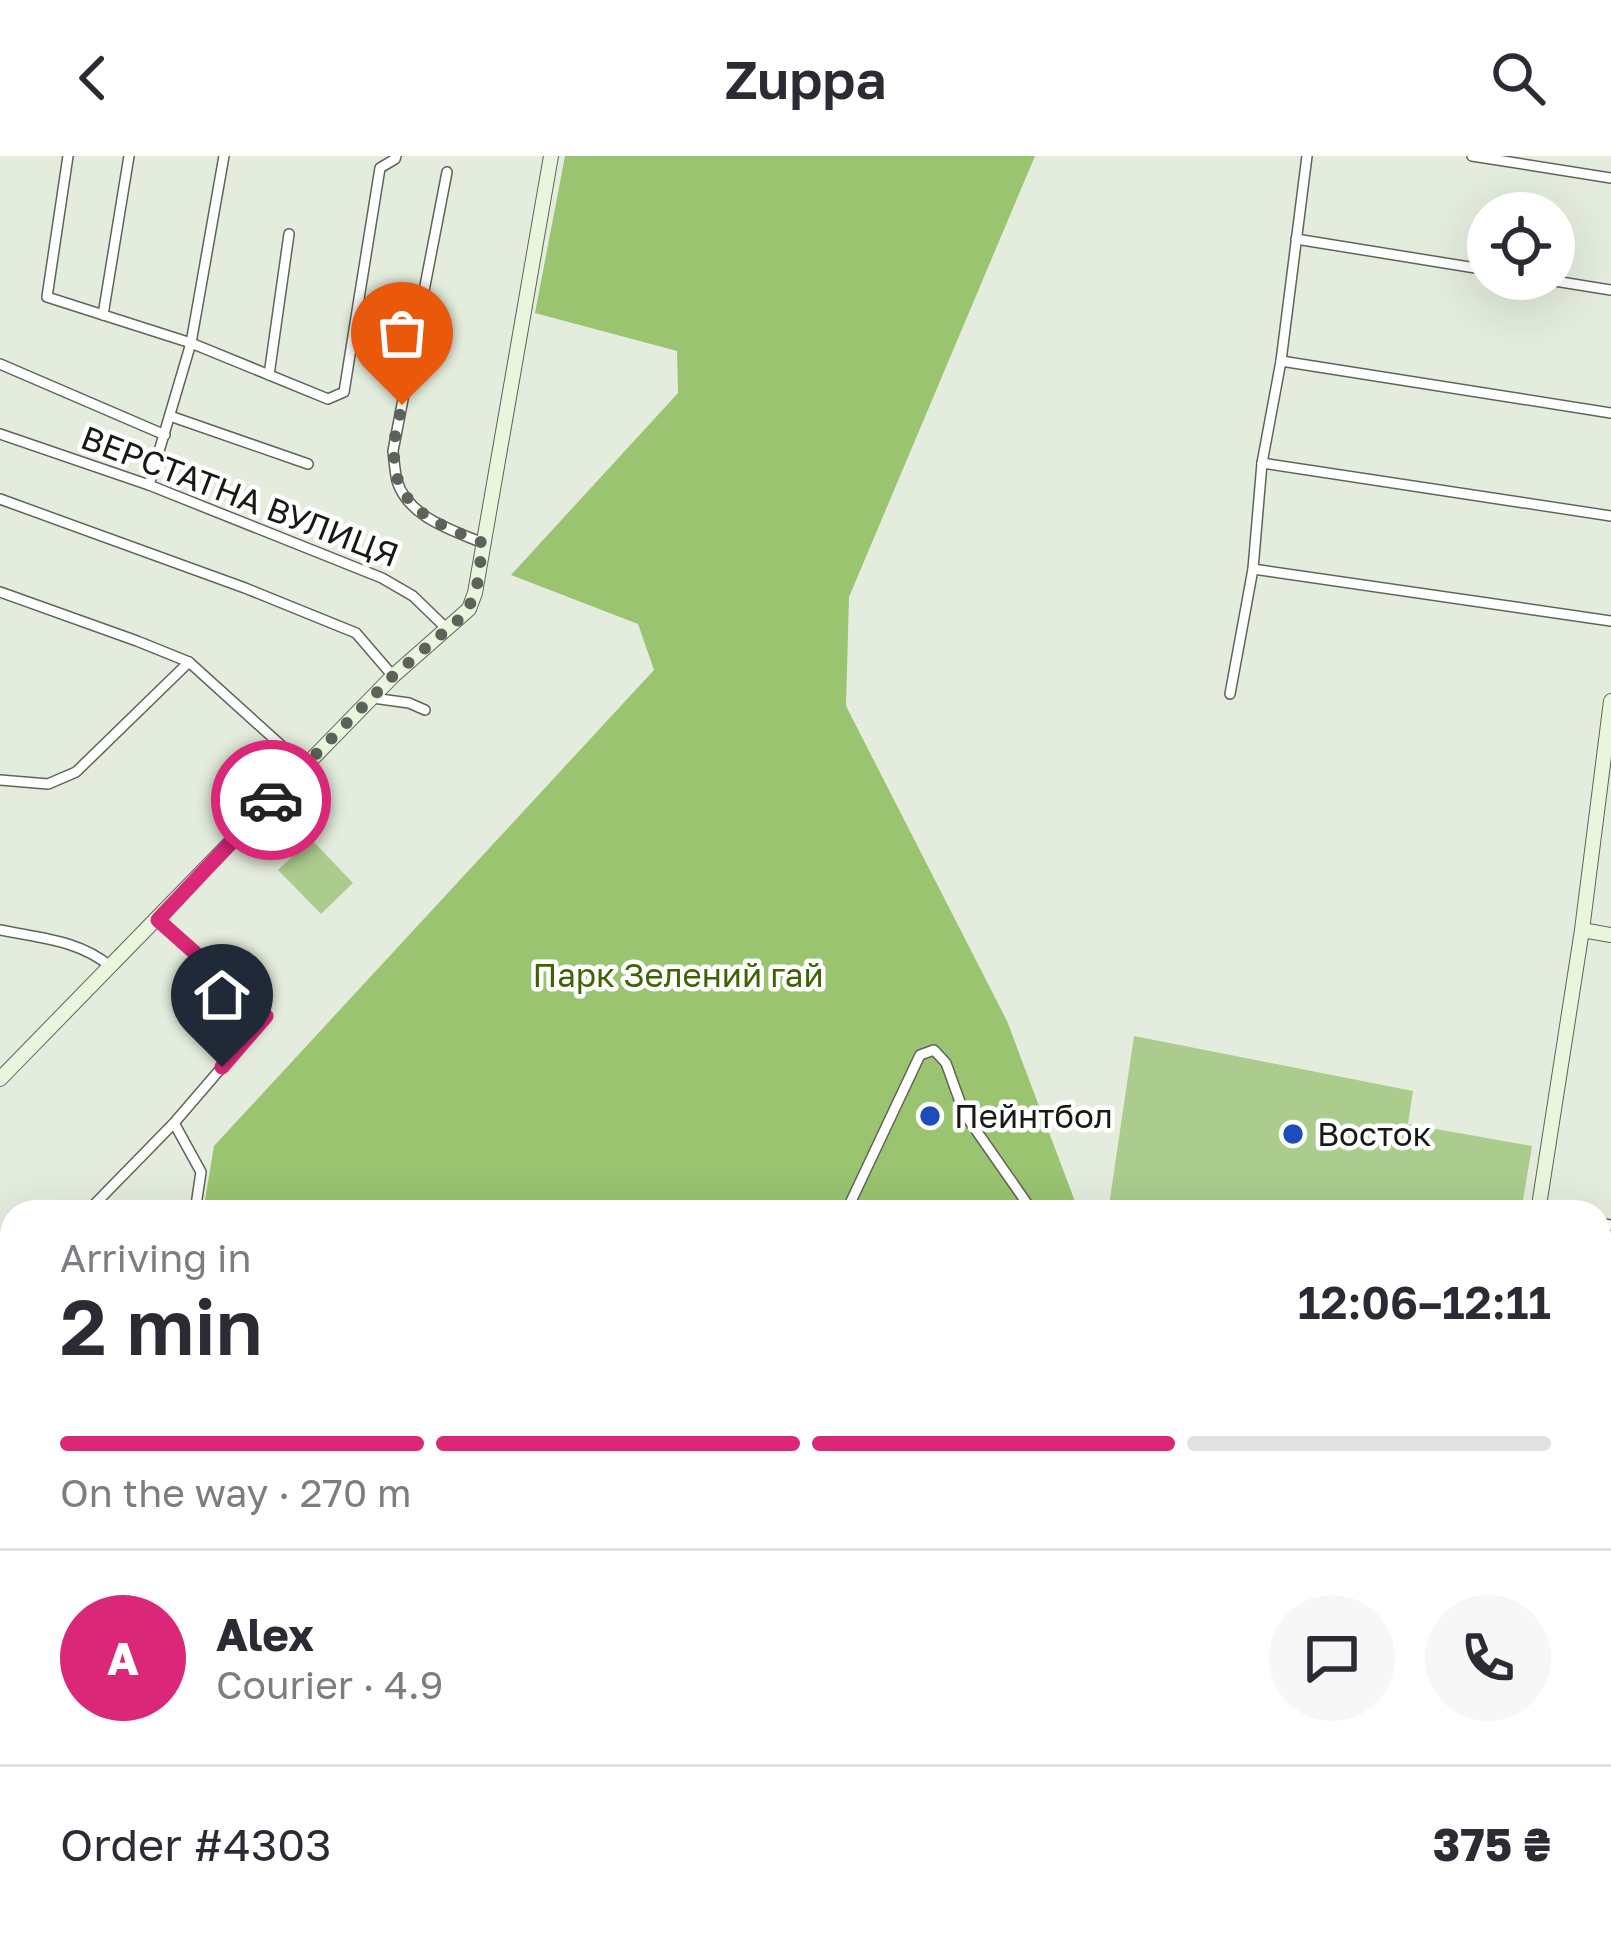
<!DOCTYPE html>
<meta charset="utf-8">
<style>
:root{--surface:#fff;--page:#f7f7f7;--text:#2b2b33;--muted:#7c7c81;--line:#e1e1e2;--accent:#db2777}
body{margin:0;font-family:"Golos Text",sans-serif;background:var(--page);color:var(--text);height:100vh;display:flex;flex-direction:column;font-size:45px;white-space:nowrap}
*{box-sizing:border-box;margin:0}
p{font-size:39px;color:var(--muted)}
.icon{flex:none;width:66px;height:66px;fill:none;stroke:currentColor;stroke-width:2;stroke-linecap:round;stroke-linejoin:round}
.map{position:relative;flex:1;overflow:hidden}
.panel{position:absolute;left:0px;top:1044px;width:1611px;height:747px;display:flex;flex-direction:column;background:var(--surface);border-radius:36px 36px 0 0;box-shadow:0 12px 48px #0002}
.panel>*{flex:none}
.fabs{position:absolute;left:1467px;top:36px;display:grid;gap:24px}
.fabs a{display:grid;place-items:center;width:108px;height:108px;border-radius:50%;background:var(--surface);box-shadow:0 12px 48px #0002;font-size:60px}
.pin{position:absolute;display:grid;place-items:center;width:102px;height:102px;color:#fff;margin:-123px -51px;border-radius:50% 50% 50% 0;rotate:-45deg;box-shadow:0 0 12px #0007}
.pin .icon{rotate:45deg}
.courier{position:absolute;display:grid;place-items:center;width:120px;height:120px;margin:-60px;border:9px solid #db2777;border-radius:50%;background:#fff;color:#222;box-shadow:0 3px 15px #0007}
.overview em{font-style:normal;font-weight:600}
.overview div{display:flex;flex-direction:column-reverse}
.overview{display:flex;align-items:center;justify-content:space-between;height:204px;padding:0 60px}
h1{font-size:78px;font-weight:600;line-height:90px}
.bar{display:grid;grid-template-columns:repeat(4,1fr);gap:18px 12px;align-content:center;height:144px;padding:0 60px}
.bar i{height:15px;border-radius:9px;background:var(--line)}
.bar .selected{background:var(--accent)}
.bar p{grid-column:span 4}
.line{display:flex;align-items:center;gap:30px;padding:0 60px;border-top:3px solid var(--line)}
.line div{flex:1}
.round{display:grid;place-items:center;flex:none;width:126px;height:126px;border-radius:63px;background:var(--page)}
header{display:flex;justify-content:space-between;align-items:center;height:156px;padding:0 60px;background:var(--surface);font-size:54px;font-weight:600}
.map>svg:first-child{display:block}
.green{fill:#accc8e}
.forest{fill:#9ac470}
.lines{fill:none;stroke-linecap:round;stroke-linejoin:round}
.street-casing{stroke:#5e6558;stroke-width:12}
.secondary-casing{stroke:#5e6558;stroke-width:16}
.street{stroke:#fff;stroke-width:9}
.secondary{stroke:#e9f5dd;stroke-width:14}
.done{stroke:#5e635a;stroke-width:12;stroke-dasharray:0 21.6}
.route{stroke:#db2777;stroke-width:15}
.poi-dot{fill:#1c4dba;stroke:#fff;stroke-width:4.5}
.labels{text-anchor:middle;stroke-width:9;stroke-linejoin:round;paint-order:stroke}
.street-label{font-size:33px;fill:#161914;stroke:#fff}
.park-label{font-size:33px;fill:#3e6303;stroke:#fff}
.poi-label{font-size:33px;fill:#161914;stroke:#fff;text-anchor:start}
</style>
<header><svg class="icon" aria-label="back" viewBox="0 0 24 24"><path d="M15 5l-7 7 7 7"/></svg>Zuppa<svg class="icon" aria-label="search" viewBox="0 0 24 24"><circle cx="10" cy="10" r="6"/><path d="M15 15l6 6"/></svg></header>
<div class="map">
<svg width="1611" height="1790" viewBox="0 0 1611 1790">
<rect width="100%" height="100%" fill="#e4eddd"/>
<g class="green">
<path d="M311,683L353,727L321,758L278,714Z"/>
<path d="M1134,880L1413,935L1408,968L1532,990L1521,1056H1108Z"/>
</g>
<g class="forest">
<path d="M565,0H1035L849,441L846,550L1007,865L1079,1056H203L214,990L654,514L638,468L511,419L678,237L677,195L535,157Z"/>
<path d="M403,1779H1056L1036,1790H414Z"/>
</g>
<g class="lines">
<defs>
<g id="street">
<path d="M68,0L47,141L191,187L328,243L344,236L380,12L395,3L396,0"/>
<path d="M1472,0L1611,22"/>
<path d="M447,16L393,295C394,305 395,316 397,325C408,361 452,374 483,387"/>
<path d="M1296,83L1488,114"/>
<path d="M1542,123L1611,134"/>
<path d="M103,159L129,0"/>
<path d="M1281,205L1611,257"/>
<path d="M0,208L165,279"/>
<path d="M269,219L289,78"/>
<path d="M170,260L308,308"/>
<path d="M0,278L149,329L382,422L413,440L447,473"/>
<path d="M1262,307L1611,360"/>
<path d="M149,329L191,187L224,0"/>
<path d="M0,343L245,432L356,477L393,520"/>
<path d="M1253,413L1611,465"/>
<path d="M0,436L137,485L189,506L304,610"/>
<path d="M1230,538L1253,413L1262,307L1281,205L1307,0"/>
<path d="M373,542L409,547L425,554"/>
<path d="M0,624L48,628L76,616L189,506"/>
<path d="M0,774C39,782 80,784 111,811"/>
<path d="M174,967L201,1016L195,1056"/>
<path d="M87,1056L174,967L266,860L158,764"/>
<path d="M846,1056L920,899L934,894L946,907L964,957L1033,1056"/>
<path d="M1599,1067L1611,1069"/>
<path d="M0,1148L12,1135"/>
</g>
<g id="secondary">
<path d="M1582,774L1611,779"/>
<path d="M0,923L393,520L469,453L475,437L551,0"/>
<path d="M1538,1056L1582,774L1611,545"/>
<path d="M0,1425L12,1436"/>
<path d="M1599,1586L1611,1588"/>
<path d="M366,1779L377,1790"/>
<path d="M1069,1790L1088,1779"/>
<path d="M1424,1790L1425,1779"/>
</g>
</defs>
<use href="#street" class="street-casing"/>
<use href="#secondary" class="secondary-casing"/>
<use href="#street" class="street"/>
<use href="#secondary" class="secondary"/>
</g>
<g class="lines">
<path class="done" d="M271,644L393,520L464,459L476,437L483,387C438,368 394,354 394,297C393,282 399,264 402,249"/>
<path class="route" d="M222,911L266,860L158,764L271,644"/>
</g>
<g class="poi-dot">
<circle cx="930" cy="960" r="12"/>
<circle cx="1293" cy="978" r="12"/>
</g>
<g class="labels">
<g class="street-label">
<text transform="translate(240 340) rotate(21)" y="12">ВЕРСТАТНА ВУЛИЦЯ</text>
</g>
<g class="park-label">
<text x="678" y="831">Парк Зелений гай</text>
</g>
<g class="poi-label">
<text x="954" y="972">Пейнтбол</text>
<text x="1317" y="990">Восток</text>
</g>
</g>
</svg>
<div class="fabs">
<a><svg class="icon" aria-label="locate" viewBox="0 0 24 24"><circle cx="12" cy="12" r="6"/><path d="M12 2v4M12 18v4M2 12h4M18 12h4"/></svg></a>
</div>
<div class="pin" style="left:402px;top:249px;background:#ea580c"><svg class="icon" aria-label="bag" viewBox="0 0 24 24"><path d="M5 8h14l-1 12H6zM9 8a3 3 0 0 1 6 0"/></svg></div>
<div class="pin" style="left:222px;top:911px;background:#1f2937"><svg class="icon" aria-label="home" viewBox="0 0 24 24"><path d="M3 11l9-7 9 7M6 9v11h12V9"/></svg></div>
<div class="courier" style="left:271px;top:644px"><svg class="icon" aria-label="car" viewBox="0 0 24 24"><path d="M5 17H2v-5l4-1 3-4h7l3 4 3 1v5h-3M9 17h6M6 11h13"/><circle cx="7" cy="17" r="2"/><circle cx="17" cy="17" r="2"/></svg></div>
<section class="panel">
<div class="overview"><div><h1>2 min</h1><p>Arriving in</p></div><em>12:06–12:11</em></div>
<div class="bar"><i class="selected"></i><i class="selected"></i><i class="selected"></i><i></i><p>On the way · 270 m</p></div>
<div class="line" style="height:216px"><b class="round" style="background:var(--accent);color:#fff">A</b><div><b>Alex</b><p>Courier · 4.9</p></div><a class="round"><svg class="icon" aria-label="chat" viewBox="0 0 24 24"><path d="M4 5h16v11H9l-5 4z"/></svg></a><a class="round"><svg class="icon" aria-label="phone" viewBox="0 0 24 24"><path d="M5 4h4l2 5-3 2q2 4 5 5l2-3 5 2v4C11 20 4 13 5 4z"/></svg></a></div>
<div class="line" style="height:156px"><div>Order #4303</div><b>375 ₴</b></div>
</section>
</div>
